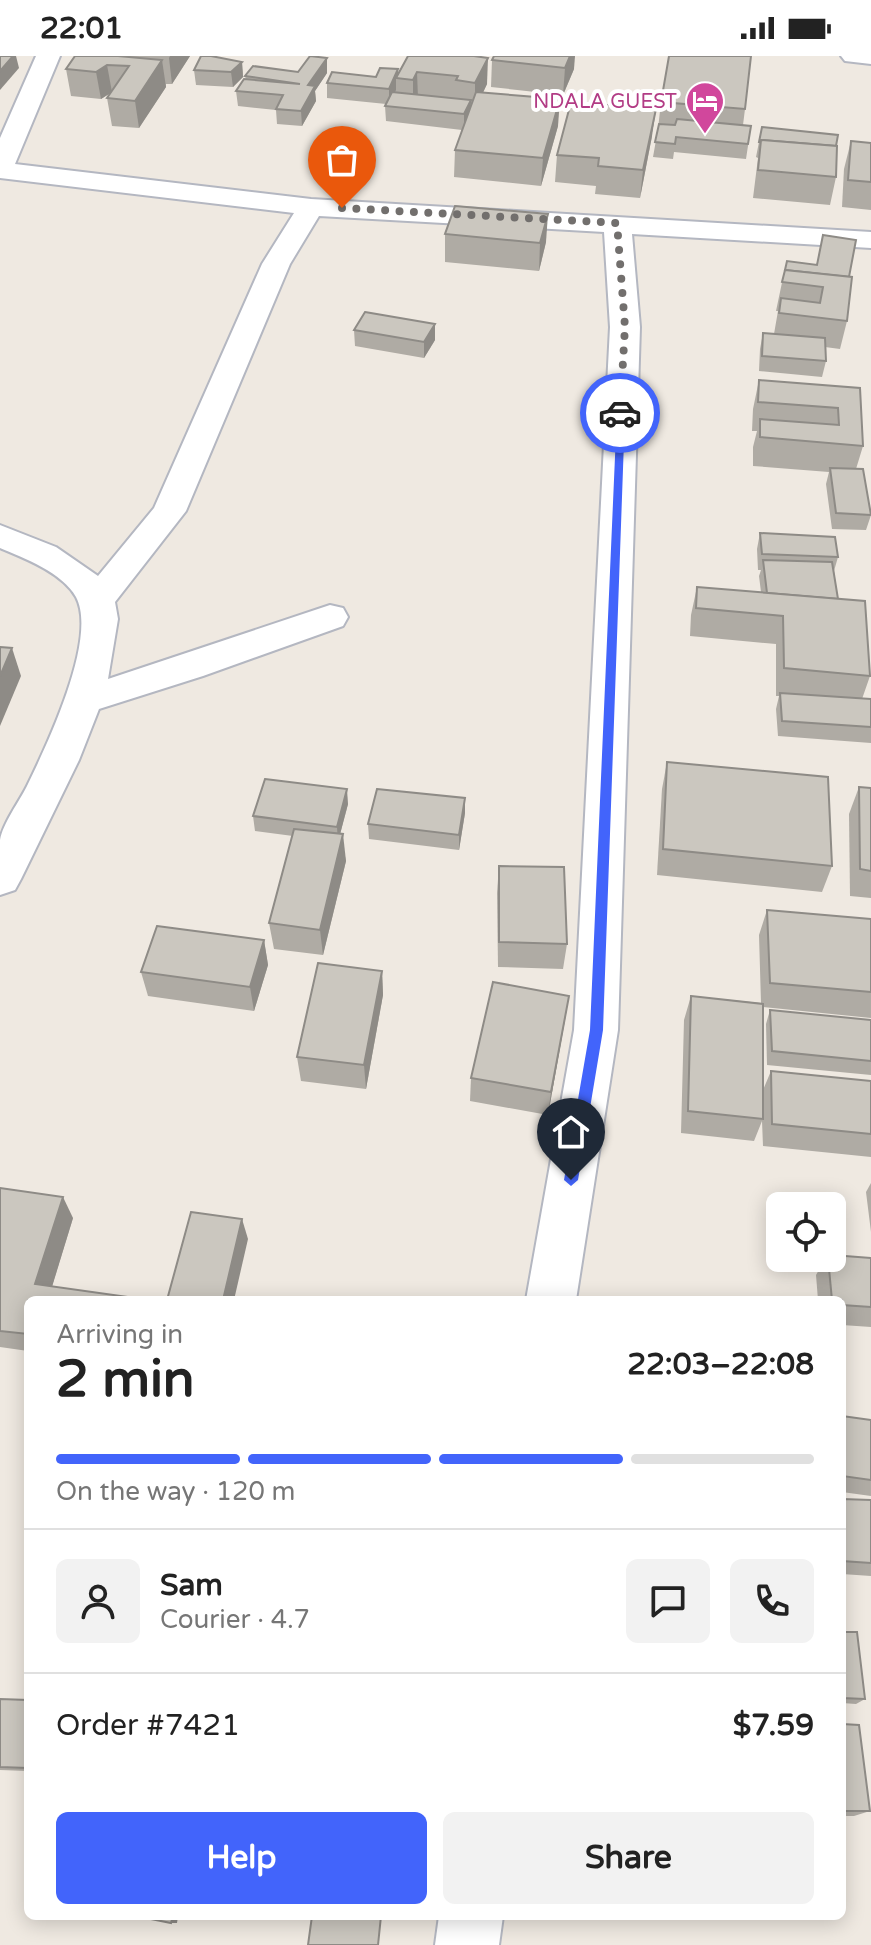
<!DOCTYPE html>
<meta charset="utf-8">
<style>
:root{--surface:#fff;--page:#f2f2f2;--text:#222;--muted:#767676;--line:#e0e0e0;--accent:#4264fb}
body{margin:0;font-family:"Varela Round",sans-serif;background:var(--page);color:var(--text);height:100vh;display:flex;flex-direction:column;font-size:30px;white-space:nowrap}
*{box-sizing:border-box;margin:0}
p{font-size:26px;color:var(--muted)}
.icon{flex:none;width:44px;height:44px;fill:none;stroke:currentColor;stroke-width:2;stroke-linecap:round;stroke-linejoin:round}
.map{position:relative;flex:1;overflow:hidden}
.drawer{position:absolute;left:24px;top:1240px;width:822px;height:624px;display:flex;flex-direction:column;background:var(--surface);border-radius:12px;box-shadow:0 4px 20px #0003}
.drawer>*{flex:none}
.fabs{position:absolute;left:766px;top:1136px;display:grid;gap:16px}
.fabs a{display:grid;place-items:center;width:80px;height:80px;border-radius:12px;background:var(--surface);box-shadow:0 4px 20px #0003;font-size:40px}
.pin{position:absolute;display:grid;place-items:center;width:68px;height:68px;color:#fff;margin:-82px -34px;border-radius:50% 50% 50% 0;rotate:-45deg;box-shadow:0 0 8px #0007}
.pin .icon{rotate:45deg}
.courier{position:absolute;display:grid;place-items:center;width:80px;height:80px;margin:-40px;border:6px solid #4264fb;border-radius:50%;background:#fff;color:#222;box-shadow:0 2px 10px #0007}
.summary em{font-style:normal;font-weight:700}
.summary div{display:flex;flex-direction:column-reverse}
.summary{display:flex;align-items:center;justify-content:space-between;height:136px;padding:0 32px}
h1{font-size:52px;font-weight:700;line-height:60px}
.bar{display:grid;grid-template-columns:repeat(4,1fr);gap:12px 8px;align-content:center;height:96px;padding:0 32px}
.bar i{height:10px;border-radius:6px;background:var(--line)}
.bar .selected{background:var(--accent)}
.bar p{grid-column:span 4}
.line{display:flex;align-items:center;gap:20px;padding:0 32px;border-top:2px solid var(--line)}
.line div{flex:1}
.round{display:grid;place-items:center;flex:none;width:84px;height:84px;border-radius:12px;background:var(--page)}
.action{display:flex;gap:16px;margin-top:auto;padding:16px 32px}
.action a{flex:1;height:92px;border-radius:12px;background:var(--accent);color:#fff;font-size:32px;font-weight:700;line-height:92px;text-align:center}
.action a+a{background:var(--page);color:var(--text)}
.status{display:flex;justify-content:space-between;align-items:center;height:56px;padding:0 40px;background:var(--surface);direction:ltr}
.status svg{height:22px;fill:currentColor}
.map>svg:first-child{display:block}
.lines{fill:none;stroke-linecap:round;stroke-linejoin:round}
.minor-casing{stroke:#b4b7c1;stroke-width:4}
.minor{fill:#fff;fill-rule:evenodd}
.wall{fill:#afaba4}
.shaded-wall{fill:#8e8b86}
.building{fill:#cbc7bf;stroke:#8e8b86;stroke-width:2}
.route{fill:#4264fb}
.done{stroke:#726f6d;stroke-width:8;stroke-dasharray:0 14.4}
.labels{text-anchor:middle;stroke-width:8;stroke-linejoin:round;paint-order:stroke}
.far-hotel-label{font-size:20px;fill:#b23c85;stroke:#fff;text-anchor:end}
</style>
<div class="status"><b>22:01</b><svg viewBox="0 0 49 12"><path d="M0 12V9h3v3zM5 12V6h3v6zM10 12V3h3v9zM15 12V0h3v12zM26 1h20v11H26zM47 4h2v5h-2z"/></svg></div>
<div class="map">
<svg width="871" height="1889" viewBox="0 0 871 1889">
<rect width="100%" height="100%" fill="#efe9e1"/>
<g class="lines">
<defs>
<g id="minor">
<path d="M36,0H60L15,108L311,143L871,176V192L632,178L640,271L618,974L576,1244H526L574,974L610,271L604,176L319,160L290,208L186,455L115,546L118,563L108,623L330,549L343,552L348,561L343,570L203,620L99,653L79,704L21,823L15,834L0,839C0,821 0,802 0,784C3,767 19,746 27,730C47,689 98,582 76,541C63,517 24,502 0,492V469L56,491L98,520L154,452L262,208L294,157L0,122V82Z"/>
<path d="M841,0H871V8L845,5Z"/>
<path d="M439,1860H503L499,1889H435Z"/>
</g>
</defs>
<use href="#minor" class="minor-casing"/>
<use href="#minor" class="minor"/>
</g>
<g class="wall">
<path d="M75,0H190L172,28H166V31L139,72L112,70L107,42L112,36L101,43L71,40L66,13Z"/>
<path d="M408,0L487,28L483,36L558,70L541,130L454,121L455,94L462,74L386,65L385,50L386,48L327,42V27L376,21L398,13V17Z"/>
<path d="M492,4L574,13L563,39L491,31Z"/>
<path d="M242,6L243,21L233,31L196,29L194,14Z"/>
<path d="M298,16L327,17L315,35L316,45L302,70L277,68L276,54L238,50L236,35L246,24L245,20Z"/>
<path d="M661,46L745,53L743,69L751,70L746,103L674,96L673,103L653,101L658,73Z"/>
<path d="M762,71L836,90V121L830,149L753,142L758,102L756,101Z"/>
<path d="M652,80L640,142L595,138L596,130L555,126L557,99Z"/>
<path d="M851,85L871,87V154L842,151L844,113Z"/>
<path d="M445,178L546,186L539,215L445,206Z"/>
<path d="M784,217L849,221L847,265L840,293L825,291L826,305L822,321L759,315L760,293L763,277L774,278L778,255H776Z"/>
<path d="M354,274L435,284L424,302L355,290Z"/>
<path d="M759,324L860,332L863,390L856,413L871,459L866,474L832,473L826,428L829,416L753,410V391L757,375H752L753,353Z"/>
<path d="M760,477L838,501L834,515L838,543L870,620L862,643H871V687L778,680L776,653L779,640H776V588L690,580L691,559L697,531L761,536L759,520L761,514H758L757,493Z"/>
<path d="M667,706L832,810L822,836L657,819L662,733Z"/>
<path d="M859,731L871,732V842L850,840L849,758Z"/>
<path d="M465,742V757L459,794L369,783L368,768Z"/>
<path d="M348,748L340,778L346,805L323,899L274,893L269,867L293,780L255,775L253,760Z"/>
<path d="M499,810L567,888L563,913L498,911L497,837Z"/>
<path d="M767,854L871,863V962L763,951V1034L771,1015L871,1025V1101L763,1090L762,1065L754,1085L681,1077L684,964L691,940L761,947L759,879Z"/>
<path d="M264,884L268,909L254,955L148,940L141,916Z"/>
<path d="M382,915L383,939L366,1033L301,1025L297,1001Z"/>
<path d="M569,940L548,1059L470,1045L471,1022Z"/>
<path d="M770,954L871,964V1019L767,1009L766,968Z"/>
<path d="M871,1127V1176L866,1136Z"/>
<path d="M0,1132L73,1162L52,1230L28,1244V1295L0,1291Z"/>
<path d="M826,1202H871V1271L842,1269V1244H818L816,1219Z"/>
<path d="M842,1360L871,1364V1440L842,1436Z"/>
<path d="M842,1443L871,1444V1520L842,1518Z"/>
<path d="M842,1576L865,1643L856,1648L842,1647Z"/>
<path d="M0,1643L28,1644V1715L0,1714Z"/>
<path d="M842,1668L870,1755L854,1760H842Z"/>
</g>
<g class="shaded-wall">
<path d="M13,0H16L19,12L0,34V15Z"/>
<path d="M170,0H190L172,28L169,2Z"/>
<path d="M570,0H575L574,13L563,39L565,12Z"/>
<path d="M327,2V17L315,35L316,45L302,70L301,55L308,29Z"/>
<path d="M488,2L487,28L475,54V27Z"/>
<path d="M162,4L166,31L139,72L135,45Z"/>
<path d="M242,6L243,21L233,31L231,16Z"/>
<path d="M107,9L112,36L101,43L96,16Z"/>
<path d="M398,13L399,22H396V34L389,48V33Z"/>
<path d="M417,16L418,42L413,51V24Z"/>
<path d="M560,43L558,70L541,130L543,102Z"/>
<path d="M471,44L470,59L464,74V58Z"/>
<path d="M656,53L652,80L640,142L643,114Z"/>
<path d="M548,158L546,186L539,215L540,187Z"/>
<path d="M435,268V284L424,302V286Z"/>
<path d="M12,592L21,620L0,670V620Z"/>
<path d="M347,733L348,748L338,786L337,771Z"/>
<path d="M465,742V757L459,794V779Z"/>
<path d="M343,778L346,805L323,899L320,874Z"/>
<path d="M264,884L268,909L254,955L250,931Z"/>
<path d="M382,915L383,939L366,1033L364,1009Z"/>
<path d="M569,940L565,964L548,1059L551,1036Z"/>
<path d="M63,1141L73,1162L48,1244L35,1228Z"/>
<path d="M242,1163L248,1183L234,1244H223Z"/>
<path d="M173,1860H178L177,1867H171Z"/>
</g>
<g class="building">
<path d="M0,0H13L0,15Z"/>
<path d="M75,0H118L162,4L135,45L107,42L129,10L107,9L96,16L66,13Z"/>
<path d="M201,0H211L242,6L231,16L194,14Z"/>
<path d="M310,0L327,2L308,29L315,30L301,55L276,53L283,39L236,35L244,23L300,28L245,20L253,10L298,16Z"/>
<path d="M408,0H474L488,2L475,27L456,24L458,20L417,16L413,24L396,22Z"/>
<path d="M494,0H570L565,12L492,4Z"/>
<path d="M669,0H751L745,53L661,46Z"/>
<path d="M380,12L398,13L389,33L327,27L332,16L376,21Z"/>
<path d="M392,36L471,44L464,58L385,50Z"/>
<path d="M476,36L560,43L543,102L455,94Z"/>
<path d="M571,46L656,53L643,114L598,110L599,102L557,99Z"/>
<path d="M677,63L751,70L748,88L676,81L675,88L655,86L659,68L675,69Z"/>
<path d="M762,71L838,79L836,90L761,84V86H759Z"/>
<path d="M761,84L837,90L836,121L758,114Z"/>
<path d="M851,85L871,87V126L848,124Z"/>
<path d="M455,150L548,158L540,187L445,178Z"/>
<path d="M823,179L856,184L849,221L785,214L787,205L817,209Z"/>
<path d="M785,214L852,221L847,265L779,257L781,242L820,247L823,231L782,226Z"/>
<path d="M365,256L435,268L424,286L354,274Z"/>
<path d="M763,277L825,282L826,305L762,300Z"/>
<path d="M759,324L860,332L863,390L760,381V363L839,369L838,352L758,346Z"/>
<path d="M830,412L863,413L871,459L836,457Z"/>
<path d="M760,477L835,481L838,501L762,498Z"/>
<path d="M763,504L832,506L838,543L767,537Z"/>
<path d="M697,531L865,545L870,620L784,612L783,560L696,552Z"/>
<path d="M0,591L12,592L0,620Z"/>
<path d="M780,637L871,643V671L782,665Z"/>
<path d="M667,706L828,721L832,810L663,793Z"/>
<path d="M265,723L347,733L337,771L253,760Z"/>
<path d="M859,731L871,732V815L860,813Z"/>
<path d="M377,733L465,742L459,779L368,768Z"/>
<path d="M294,773L343,778L320,874L269,867Z"/>
<path d="M499,810L564,811L567,888L499,886Z"/>
<path d="M767,854L871,863V936L770,927Z"/>
<path d="M157,870L264,884L250,931L141,916Z"/>
<path d="M318,907L382,915L364,1009L297,1001Z"/>
<path d="M493,926L569,940L551,1036L471,1022Z"/>
<path d="M691,940L763,948V1063L688,1055Z"/>
<path d="M770,954L871,964V1005L772,995Z"/>
<path d="M771,1015L871,1025V1078L772,1068Z"/>
<path d="M0,1132L63,1141L35,1228L149,1244H28V1278L0,1275Z"/>
<path d="M191,1156L242,1163L223,1244H167Z"/>
<path d="M832,1199L871,1202V1251L842,1249V1244H832L828,1202H832Z"/>
<path d="M842,1360L871,1364V1424L842,1420Z"/>
<path d="M842,1443L871,1444V1507L842,1505Z"/>
<path d="M842,1576H857L865,1643L842,1642Z"/>
<path d="M0,1643L28,1644V1712L0,1711Z"/>
<path d="M842,1668L859,1669L870,1755H842Z"/>
<path d="M136,1860H173L171,1867Z"/>
<path d="M312,1860H381L378,1889H308Z"/>
</g>
<path class="route" d="M617,355L625,357L603,974L578,1124L571,1130L564,1124L590,974Z"/>
<g class="lines">
<path class="done" d="M342,152L617,167L625,271L620,357"/>
</g>
<defs>
<symbol id="hotel-pin" viewBox="-11 -11 22 30"><path d="M0 17L-7.5 6A9.5 9.5 0 1 1 7.5 6Z" fill="#d1479c" stroke="#fff"/><path d="M-6-4.5h1.5V1H6V5H4.5V3h-9V5H-6ZM-4 0a1.8 1.8 0 1 1 3.6 0ZM.5 0V-2.5h3Q6-2.5 6 0Z" fill="#fff"/></symbol>
</defs>
<g fill-rule="evenodd">
<use href="#hotel-pin" x="683" y="23" width="44" height="60"/>
</g>
<g class="labels">
<g class="far-hotel-label">
<text x="677" y="52">NDALA GUEST</text>
</g>
</g>
</svg>
<div class="fabs">
<a><svg class="icon" aria-label="locate" viewBox="0 0 24 24"><circle cx="12" cy="12" r="6"/><path d="M12 2v4M12 18v4M2 12h4M18 12h4"/></svg></a>
</div>
<div class="pin" style="left:342px;top:152px;background:#ea580c"><svg class="icon" aria-label="bag" viewBox="0 0 24 24"><path d="M5 8h14l-1 12H6zM9 8a3 3 0 0 1 6 0"/></svg></div>
<div class="pin" style="left:571px;top:1124px;background:#1f2937"><svg class="icon" aria-label="home" viewBox="0 0 24 24"><path d="M3 11l9-7 9 7M6 9v11h12V9"/></svg></div>
<div class="courier" style="left:620px;top:357px"><svg class="icon" aria-label="car" viewBox="0 0 24 24"><path d="M5 17H2v-5l4-1 3-4h7l3 4 3 1v5h-3M9 17h6M6 11h13"/><circle cx="7" cy="17" r="2"/><circle cx="17" cy="17" r="2"/></svg></div>
<section class="drawer">
<div class="summary"><div><h1>2 min</h1><p>Arriving in</p></div><em>22:03–22:08</em></div>
<div class="bar"><i class="selected"></i><i class="selected"></i><i class="selected"></i><i></i><p>On the way · 120 m</p></div>
<div class="line" style="height:144px"><a class="round"><svg class="icon" aria-label="person" viewBox="0 0 24 24"><circle cx="12" cy="8" r="4"/><path d="M4 21q1-7 8-7t8 7"/></svg></a><div><b>Sam</b><p>Courier · 4.7</p></div><a class="round"><svg class="icon" aria-label="chat" viewBox="0 0 24 24"><path d="M4 5h16v11H9l-5 4z"/></svg></a><a class="round"><svg class="icon" aria-label="phone" viewBox="0 0 24 24"><path d="M5 4h4l2 5-3 2q2 4 5 5l2-3 5 2v4C11 20 4 13 5 4z"/></svg></a></div>
<div class="line" style="height:104px"><div>Order #7421</div><b>$7.59</b></div>
<div class="action"><a>Help</a><a>Share</a></div>
</section>
</div>
